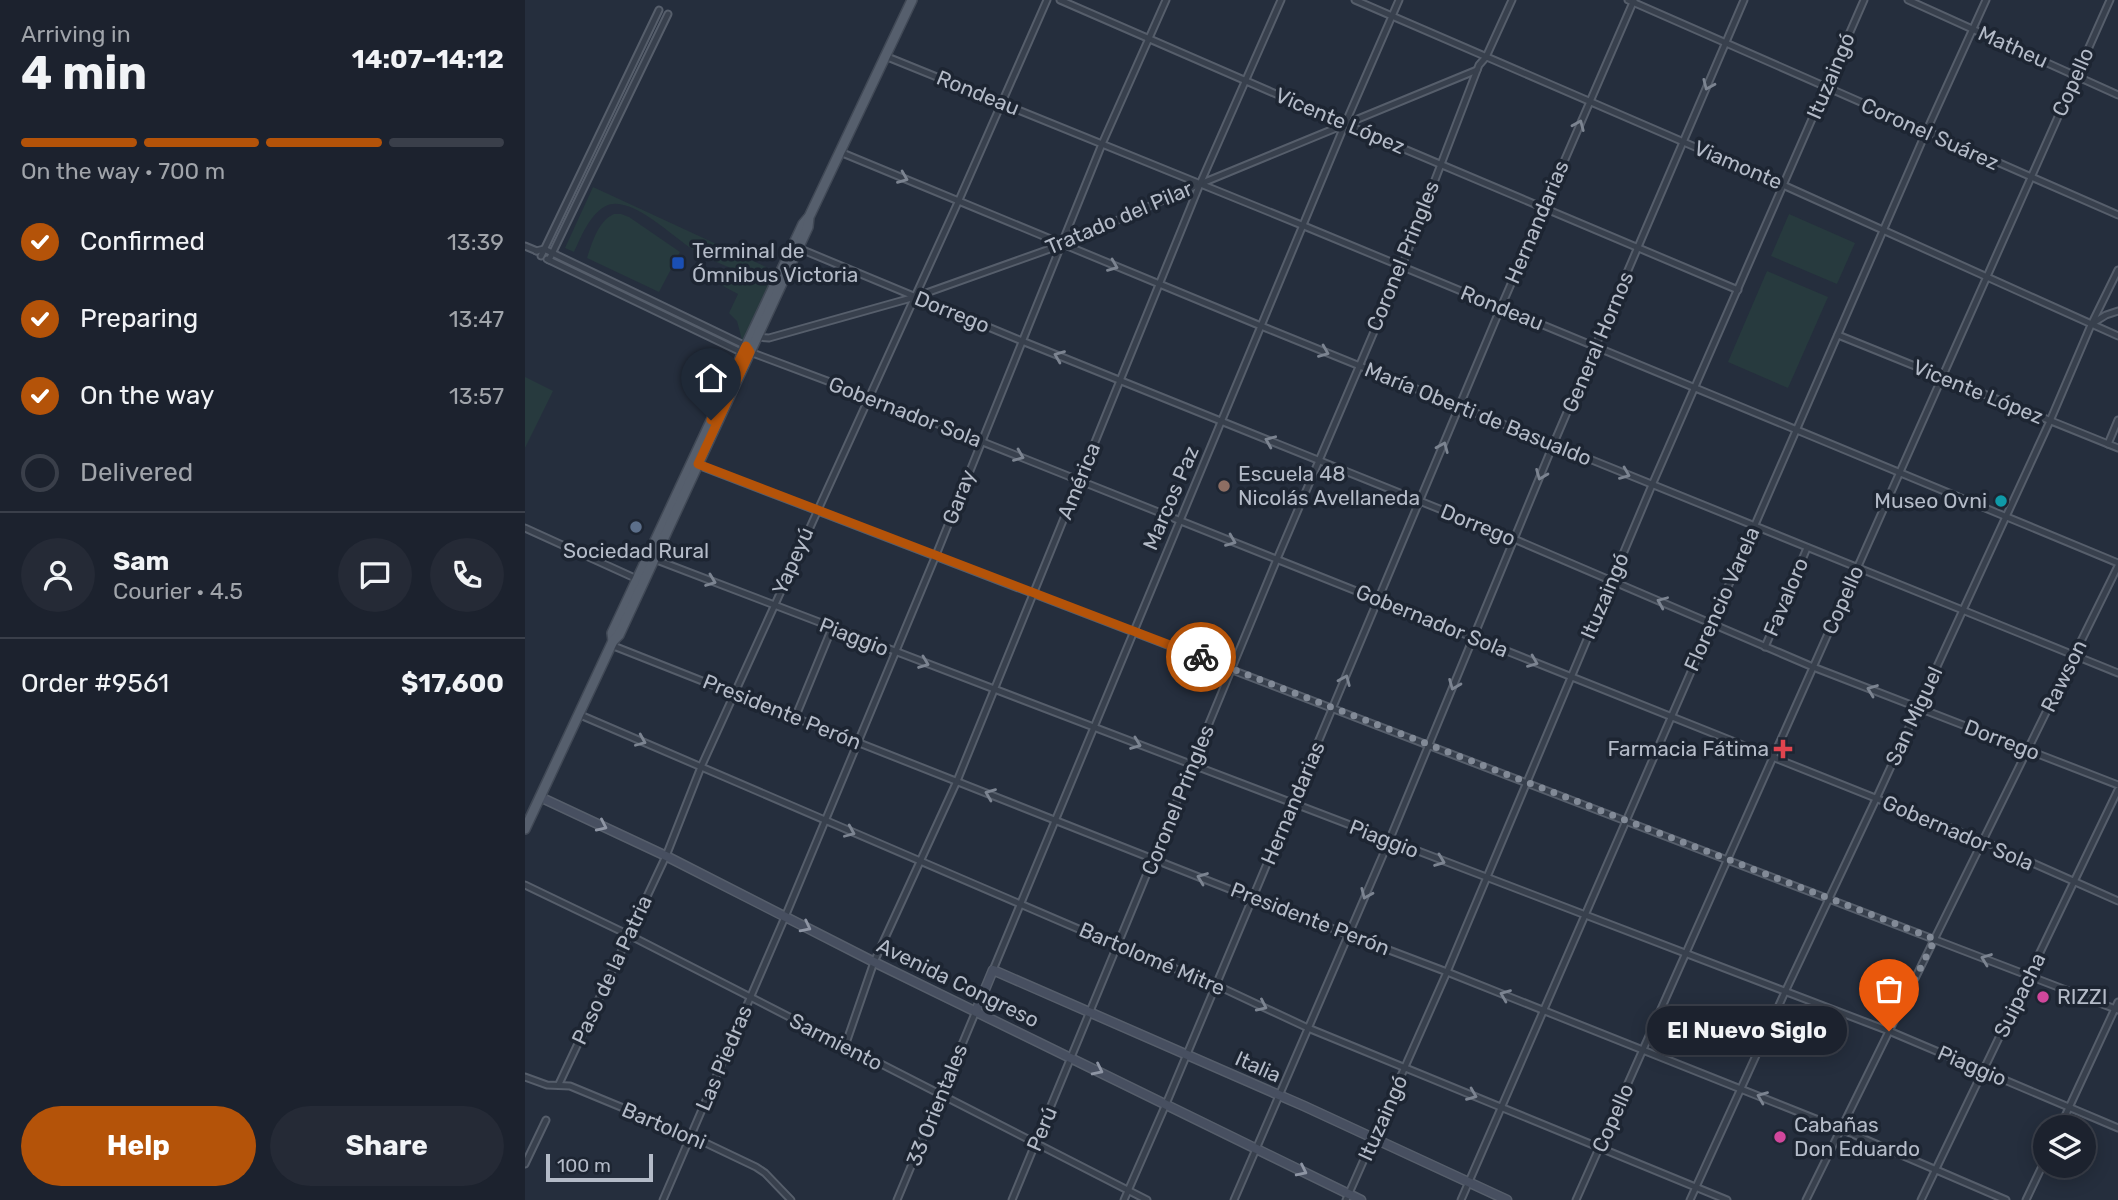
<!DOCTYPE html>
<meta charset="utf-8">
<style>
:root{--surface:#1c222e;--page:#252a36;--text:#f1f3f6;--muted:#a0a4aa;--line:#3a3f4a;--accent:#b45309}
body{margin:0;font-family:Rubik,sans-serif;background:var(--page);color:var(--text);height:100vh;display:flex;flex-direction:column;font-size:26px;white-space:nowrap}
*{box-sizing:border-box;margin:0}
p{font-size:23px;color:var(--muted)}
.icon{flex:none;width:38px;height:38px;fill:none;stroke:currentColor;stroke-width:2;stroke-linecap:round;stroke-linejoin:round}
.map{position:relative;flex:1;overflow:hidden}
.sheet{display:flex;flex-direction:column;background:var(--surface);width:525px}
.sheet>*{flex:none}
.fabs{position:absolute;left:1508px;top:1115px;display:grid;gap:14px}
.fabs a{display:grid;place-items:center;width:63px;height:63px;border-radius:50%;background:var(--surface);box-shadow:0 4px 18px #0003,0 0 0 2px var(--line);font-size:35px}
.scale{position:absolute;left:21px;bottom:18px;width:107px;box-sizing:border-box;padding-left:7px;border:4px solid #b4bbc8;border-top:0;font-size:19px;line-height:24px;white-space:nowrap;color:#b4bbc8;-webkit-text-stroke:5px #1d2532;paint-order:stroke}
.pin{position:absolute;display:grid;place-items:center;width:60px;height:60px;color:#fff;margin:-72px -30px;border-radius:50% 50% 50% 0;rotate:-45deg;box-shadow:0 0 7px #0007}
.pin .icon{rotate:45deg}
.courier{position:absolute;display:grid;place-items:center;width:70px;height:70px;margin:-35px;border:5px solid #b45309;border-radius:50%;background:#fff;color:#222;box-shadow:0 2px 9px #0007}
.bubble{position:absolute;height:49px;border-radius:24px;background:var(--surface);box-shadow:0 4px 18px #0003,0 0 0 2px var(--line);font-size:23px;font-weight:700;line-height:49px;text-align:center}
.head em{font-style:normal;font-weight:700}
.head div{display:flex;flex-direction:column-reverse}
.head{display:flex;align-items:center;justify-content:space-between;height:119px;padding:0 21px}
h1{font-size:46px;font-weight:700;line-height:52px}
.bar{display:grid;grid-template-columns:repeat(4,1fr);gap:10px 7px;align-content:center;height:84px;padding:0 21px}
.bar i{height:9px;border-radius:5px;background:var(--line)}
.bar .current{background:var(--accent)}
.bar p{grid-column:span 4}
.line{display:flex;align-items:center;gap:18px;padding:0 21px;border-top:2px solid var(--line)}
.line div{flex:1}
.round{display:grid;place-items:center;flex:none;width:74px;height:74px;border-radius:37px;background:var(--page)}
ol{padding:0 21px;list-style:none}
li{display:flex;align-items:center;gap:21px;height:77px}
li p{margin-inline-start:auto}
li .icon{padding:7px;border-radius:50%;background:var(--accent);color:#fff;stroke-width:4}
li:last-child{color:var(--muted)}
li i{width:38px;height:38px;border:4px solid var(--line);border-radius:50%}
.action{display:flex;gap:14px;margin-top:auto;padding:14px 21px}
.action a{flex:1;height:80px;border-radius:42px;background:var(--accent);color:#fff;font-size:28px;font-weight:700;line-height:80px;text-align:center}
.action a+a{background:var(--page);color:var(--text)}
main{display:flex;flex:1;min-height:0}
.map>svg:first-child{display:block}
.green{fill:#273a3e}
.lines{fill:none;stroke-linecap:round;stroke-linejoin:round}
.street-casing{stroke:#565e6b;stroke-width:9}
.secondary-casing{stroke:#565e6b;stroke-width:11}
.primary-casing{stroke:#414956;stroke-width:12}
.street{stroke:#38404d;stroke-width:5}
.secondary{stroke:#474f60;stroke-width:8}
.primary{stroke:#565f6d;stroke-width:9}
.oneway{stroke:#7c8491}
.oneway2{stroke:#8e95a4}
.done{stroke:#828a97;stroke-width:7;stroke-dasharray:0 12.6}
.route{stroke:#b45309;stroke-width:9}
.transit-dot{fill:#1a4fb4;stroke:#1d2532;stroke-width:2.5}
.education-dot{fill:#8d6e63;stroke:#1d2532;stroke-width:2.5}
.culture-dot{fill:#0f9aa8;stroke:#1d2532;stroke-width:2.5}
.service-dot{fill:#5c6f8a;stroke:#1d2532;stroke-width:2.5}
.health-dot{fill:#e0444e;stroke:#1d2532;stroke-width:2.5}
.hotel-dot{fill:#d1479c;stroke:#1d2532;stroke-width:2.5}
.labels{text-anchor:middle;stroke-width:7;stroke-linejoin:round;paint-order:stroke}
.street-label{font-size:21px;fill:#b4bbc8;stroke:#1d2532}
.poi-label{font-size:21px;fill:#b4bbc8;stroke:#1d2532;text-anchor:start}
</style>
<main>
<section class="sheet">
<div class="head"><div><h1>4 min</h1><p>Arriving in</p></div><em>14:07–14:12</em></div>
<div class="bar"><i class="current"></i><i class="current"></i><i class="current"></i><i></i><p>On the way · 700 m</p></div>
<ol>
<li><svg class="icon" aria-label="check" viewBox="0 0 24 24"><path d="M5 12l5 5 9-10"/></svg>Confirmed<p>13:39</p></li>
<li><svg class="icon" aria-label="check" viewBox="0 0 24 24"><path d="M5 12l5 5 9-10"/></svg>Preparing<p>13:47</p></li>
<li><svg class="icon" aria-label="check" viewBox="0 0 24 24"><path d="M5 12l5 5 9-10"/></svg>On the way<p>13:57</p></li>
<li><i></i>Delivered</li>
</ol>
<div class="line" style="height:126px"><a class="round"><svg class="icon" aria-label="person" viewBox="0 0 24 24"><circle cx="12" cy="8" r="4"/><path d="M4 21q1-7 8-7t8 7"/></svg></a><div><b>Sam</b><p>Courier · 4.5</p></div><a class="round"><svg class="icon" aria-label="chat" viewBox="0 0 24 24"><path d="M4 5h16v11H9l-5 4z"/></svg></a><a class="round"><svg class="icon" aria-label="phone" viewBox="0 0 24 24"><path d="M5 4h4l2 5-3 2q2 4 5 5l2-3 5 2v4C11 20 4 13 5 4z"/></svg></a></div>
<div class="line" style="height:91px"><div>Order #9561</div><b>$17,600</b></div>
<div class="action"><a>Help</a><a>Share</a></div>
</section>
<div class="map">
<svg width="1593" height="1200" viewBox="0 0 1593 1200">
<rect width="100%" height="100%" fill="#252e3d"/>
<g class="green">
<path d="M68,187L241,267L237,273C214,274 192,263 172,252C150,240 104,191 79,207C64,216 56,237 49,252L40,248Z"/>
<path d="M89,214H96L104,217L155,252L134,292L62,258C67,243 73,221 89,214Z"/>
<path d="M1264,214L1330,243L1312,284L1246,256Z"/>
<path d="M1242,271L1303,297L1263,388L1203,362Z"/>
<path d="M209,279H248L221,338L217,340L212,321L204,313L213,294L196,285Z"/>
<path d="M0,377L28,391L0,448Z"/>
</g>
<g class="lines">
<defs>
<g id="street">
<path d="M535,0L820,124L1213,290"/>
<path d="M830,0L1258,185L1593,336"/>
<path d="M1103,0L1593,215"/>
<path d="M1383,0L1593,95"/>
<path d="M360,56L779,226L1593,563"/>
<path d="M315,152L736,326L1593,673"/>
<path d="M0,246L12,251"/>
<path d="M273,248L497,341L989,539L1288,667L1593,785"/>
<path d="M11,251L19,249L221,346L225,352L345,397L1458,841L1593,901"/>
<path d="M16,256L134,10"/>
<path d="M22,259L218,353"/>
<path d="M24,260L143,14"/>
<path d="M1568,323L1581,315L1593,311"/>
<path d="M1313,335L1593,448"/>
<path d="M232,337L244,338L390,297L536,245L675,184L952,70"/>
<path d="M1583,444L1593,420"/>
<path d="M173,465L1593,1010"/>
<path d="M0,528L112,579"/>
<path d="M129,559L1364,1031L1593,1128"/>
<path d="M86,645L727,898L922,972L1316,1129L1481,1200"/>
<path d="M1240,647L1282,548"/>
<path d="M53,714L593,946L691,985L783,1028L1202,1200"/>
<path d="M270,718L307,628"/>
<path d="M0,885L104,935L622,1200"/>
<path d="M468,970L820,124L874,0"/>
<path d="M320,1046L349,962L432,781L675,184L756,0"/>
<path d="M0,1077L22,1085L45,1086L166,1136L231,1167L240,1173L266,1200"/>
<path d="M34,1084L141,856L176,767L434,200L522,0"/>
<path d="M1535,1127L1593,1002"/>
<path d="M0,1164L21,1120"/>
<path d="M138,1200L260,917L411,555L577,144L641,0"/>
<path d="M372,1200L451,1011"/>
<path d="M487,1200L752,559L877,266L954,65L961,57L987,0"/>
<path d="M599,1200L641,1104L976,307L1109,0"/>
<path d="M709,1200L864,841L1028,445L1219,0"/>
<path d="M821,1200L922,972L1127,485L1339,0"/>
<path d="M936,1200L1401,132L1461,0"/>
<path d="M1051,1200L1585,0"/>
<path d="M1165,1200L1260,992L1351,799L1525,421L1566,325L1593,270"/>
<path d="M1281,1200L1593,566"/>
<path d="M1396,1200L1593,790"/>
<path d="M1501,1200L1521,1158"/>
</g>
<g id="secondary">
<path d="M15,797L141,856L349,962L836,1200"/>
<path d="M451,1011L468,970L779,1106L982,1200"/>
</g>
<g id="primary">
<path d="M88,641L87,633L278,224L283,218"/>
<path d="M0,829L88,641L94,635L283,227L284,217L387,0"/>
</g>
</defs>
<use href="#street" class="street-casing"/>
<use href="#secondary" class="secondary-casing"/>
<use href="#primary" class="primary-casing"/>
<use href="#street" class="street"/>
<use href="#secondary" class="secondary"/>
<use href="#primary" class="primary"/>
</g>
<defs><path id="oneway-chevron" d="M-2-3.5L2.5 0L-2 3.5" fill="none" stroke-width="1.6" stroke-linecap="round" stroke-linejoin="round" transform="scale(1.75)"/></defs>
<g class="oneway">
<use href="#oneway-chevron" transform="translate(1183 85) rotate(114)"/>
<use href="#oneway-chevron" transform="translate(1054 125) rotate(-67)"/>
<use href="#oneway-chevron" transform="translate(378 178) rotate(22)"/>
<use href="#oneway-chevron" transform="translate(588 266) rotate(22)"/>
<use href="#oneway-chevron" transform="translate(799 352) rotate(22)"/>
<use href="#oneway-chevron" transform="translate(534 356) rotate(-158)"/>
<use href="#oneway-chevron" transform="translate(745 441) rotate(-157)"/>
<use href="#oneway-chevron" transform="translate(918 447) rotate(-67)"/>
<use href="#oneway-chevron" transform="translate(494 456) rotate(22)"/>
<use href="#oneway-chevron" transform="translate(1100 474) rotate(22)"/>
<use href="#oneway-chevron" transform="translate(1016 475) rotate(112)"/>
<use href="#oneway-chevron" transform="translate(706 541) rotate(22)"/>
<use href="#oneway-chevron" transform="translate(186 581) rotate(21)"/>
<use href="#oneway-chevron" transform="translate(1137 602) rotate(-157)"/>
<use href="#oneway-chevron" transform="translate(1008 662) rotate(22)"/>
<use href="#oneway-chevron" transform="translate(399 663) rotate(21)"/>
<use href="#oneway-chevron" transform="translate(820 680) rotate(-67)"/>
<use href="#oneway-chevron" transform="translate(929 685) rotate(112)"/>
<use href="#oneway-chevron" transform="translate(1347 690) rotate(-159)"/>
<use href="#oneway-chevron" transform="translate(116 741) rotate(23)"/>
<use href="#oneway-chevron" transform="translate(611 744) rotate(21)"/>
<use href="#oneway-chevron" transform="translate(465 794) rotate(-158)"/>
<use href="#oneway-chevron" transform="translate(325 832) rotate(23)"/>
<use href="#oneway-chevron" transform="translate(915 861) rotate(21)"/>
<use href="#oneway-chevron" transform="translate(677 878) rotate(-159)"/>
<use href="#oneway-chevron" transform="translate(841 894) rotate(114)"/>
<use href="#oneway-chevron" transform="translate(1461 959) rotate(-159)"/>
<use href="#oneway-chevron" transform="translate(980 995) rotate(-158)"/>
<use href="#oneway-chevron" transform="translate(737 1006) rotate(25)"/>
<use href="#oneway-chevron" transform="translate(947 1095) rotate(22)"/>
<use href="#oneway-chevron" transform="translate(1237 1097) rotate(-158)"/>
</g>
<g class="oneway2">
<use href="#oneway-chevron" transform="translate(77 826) rotate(25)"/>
<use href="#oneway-chevron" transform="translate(281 927) rotate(27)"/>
<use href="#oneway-chevron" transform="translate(573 1070) rotate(26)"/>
<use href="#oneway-chevron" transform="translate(777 1171) rotate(26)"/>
</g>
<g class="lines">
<path class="done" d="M676,657L1410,939L1364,1031"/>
<path class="route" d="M186,420L221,346L225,352L173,464L676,657"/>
</g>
<rect class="transit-dot" x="146" y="256" width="14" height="14" rx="3.5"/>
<circle class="education-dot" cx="699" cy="486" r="7"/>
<circle class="culture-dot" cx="1476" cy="501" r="7"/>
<circle class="service-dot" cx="111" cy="527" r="7"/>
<path class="health-dot" d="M1254.5 738.5h7v7h7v7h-7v7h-7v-7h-7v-7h7z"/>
<g class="hotel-dot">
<circle cx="1518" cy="997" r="7"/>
<circle cx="1255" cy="1137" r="7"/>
</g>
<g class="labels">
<g class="street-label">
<text transform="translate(1488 47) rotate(24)" y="7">Matheu</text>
<text transform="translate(1306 76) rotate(-67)" y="7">Ituzaingó</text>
<text transform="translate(1548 82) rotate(-66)" y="7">Copello</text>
<text transform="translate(453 93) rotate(22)" y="7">Rondeau</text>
<text transform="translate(815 121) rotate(23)" y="7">Vicente López</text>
<text transform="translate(1405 134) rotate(24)" y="7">Coronel Suárez</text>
<text transform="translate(1213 165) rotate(23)" y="7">Viamonte</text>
<text transform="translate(594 218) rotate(-23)" y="7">Tratado del Pilar</text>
<text transform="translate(1012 222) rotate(-67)" y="7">Hernandarias</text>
<text transform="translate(878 256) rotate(-68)" y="7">Coronel Pringles</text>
<text transform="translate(977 308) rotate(22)" y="7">Rondeau</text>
<text transform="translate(427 312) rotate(22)" y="7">Dorrego</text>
<text transform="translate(1073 342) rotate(-67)" y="7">General Hornos</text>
<text transform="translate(1453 392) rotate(22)" y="7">Vicente López</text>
<text transform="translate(380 412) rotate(21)" y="7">Gobernador Sola</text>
<text transform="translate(953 414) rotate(22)" y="7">María Oberti de Basualdo</text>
<text transform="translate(554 481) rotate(-68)" y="7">América</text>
<text transform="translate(434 497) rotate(-69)" y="7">Garay</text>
<text transform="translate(646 498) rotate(-67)" y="7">Marcos Paz</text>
<text transform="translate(953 525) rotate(22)" y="7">Dorrego</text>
<text transform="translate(268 561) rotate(-66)" y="7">Yapeyú</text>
<text transform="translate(1080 596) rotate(-67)" y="7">Ituzaingó</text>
<text transform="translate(1261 597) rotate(-67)" y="7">Favaloro</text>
<text transform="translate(1197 599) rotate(-66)" y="7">Florencio Varela</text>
<text transform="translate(1318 600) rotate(-66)" y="7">Copello</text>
<text transform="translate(907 621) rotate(22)" y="7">Gobernador Sola</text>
<text transform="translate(329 637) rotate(21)" y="7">Piaggio</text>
<text transform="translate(1539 676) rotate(-64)" y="7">Rawson</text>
<text transform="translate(257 712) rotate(22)" y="7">Presidente Perón</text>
<text transform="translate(1389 716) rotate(-65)" y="7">San Miguel</text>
<text transform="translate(1477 740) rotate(21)" y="7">Dorrego</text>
<text transform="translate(653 800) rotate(-68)" y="7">Coronel Pringles</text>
<text transform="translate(768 803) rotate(-67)" y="7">Hernandarias</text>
<text transform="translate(1433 833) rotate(23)" y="7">Gobernador Sola</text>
<text transform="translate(859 839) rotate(21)" y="7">Piaggio</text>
<text transform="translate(785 919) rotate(21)" y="7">Presidente Perón</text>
<text transform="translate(627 959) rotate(23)" y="7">Bartolomé Mitre</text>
<text transform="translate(87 970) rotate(-65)" y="7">Paso de la Patria</text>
<text transform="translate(433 983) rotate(26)" y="7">Avenida Congreso</text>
<text transform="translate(1495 995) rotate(-64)" y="7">Suipacha</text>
<text transform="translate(311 1042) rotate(27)" y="7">Sarmiento</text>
<text transform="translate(199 1058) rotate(-67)" y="7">Las Piedras</text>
<text transform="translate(1447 1066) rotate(23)" y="7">Piaggio</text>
<text transform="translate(733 1067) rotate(24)" y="7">Italia</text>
<text transform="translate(412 1105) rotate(-68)" y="7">33 Orientales</text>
<text transform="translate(858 1118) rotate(-66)" y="7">Ituzaingó</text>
<text transform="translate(1088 1118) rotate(-66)" y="7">Copello</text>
<text transform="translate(139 1126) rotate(23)" y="7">Bartoloni</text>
<text transform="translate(517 1129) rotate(-67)" y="7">Perú</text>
</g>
<g class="poi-label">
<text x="167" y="258">Terminal de<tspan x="167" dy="24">Ómnibus Victoria</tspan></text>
<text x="713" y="481">Escuela 48<tspan x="713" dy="24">Nicolás Avellaneda</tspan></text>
<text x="1462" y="508" text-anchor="end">Museo Ovni</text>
<text x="111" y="558" text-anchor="middle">Sociedad Rural</text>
<text x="1244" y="756" text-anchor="end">Farmacia Fátima</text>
<text x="1532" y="1004">RIZZI</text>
<text x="1269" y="1132">Cabañas<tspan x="1269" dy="24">Don Eduardo</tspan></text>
</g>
</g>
</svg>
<div class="fabs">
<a><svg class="icon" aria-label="layers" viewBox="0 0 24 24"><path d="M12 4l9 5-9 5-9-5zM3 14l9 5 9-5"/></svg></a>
</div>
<div class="scale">100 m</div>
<div class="pin" style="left:1364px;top:1031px;background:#ea580c"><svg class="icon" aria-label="bag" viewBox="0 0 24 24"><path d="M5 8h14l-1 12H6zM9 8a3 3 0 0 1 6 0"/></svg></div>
<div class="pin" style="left:186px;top:420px;background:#1f2937"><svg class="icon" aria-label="home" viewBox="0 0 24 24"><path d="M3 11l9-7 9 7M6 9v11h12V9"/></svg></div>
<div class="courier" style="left:676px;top:657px"><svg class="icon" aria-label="bike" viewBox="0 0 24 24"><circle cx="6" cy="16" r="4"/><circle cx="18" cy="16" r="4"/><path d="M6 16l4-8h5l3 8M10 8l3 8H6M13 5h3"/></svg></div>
<div class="bubble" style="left:1122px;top:1006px;width:200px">El Nuevo Siglo</div>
</div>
</main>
